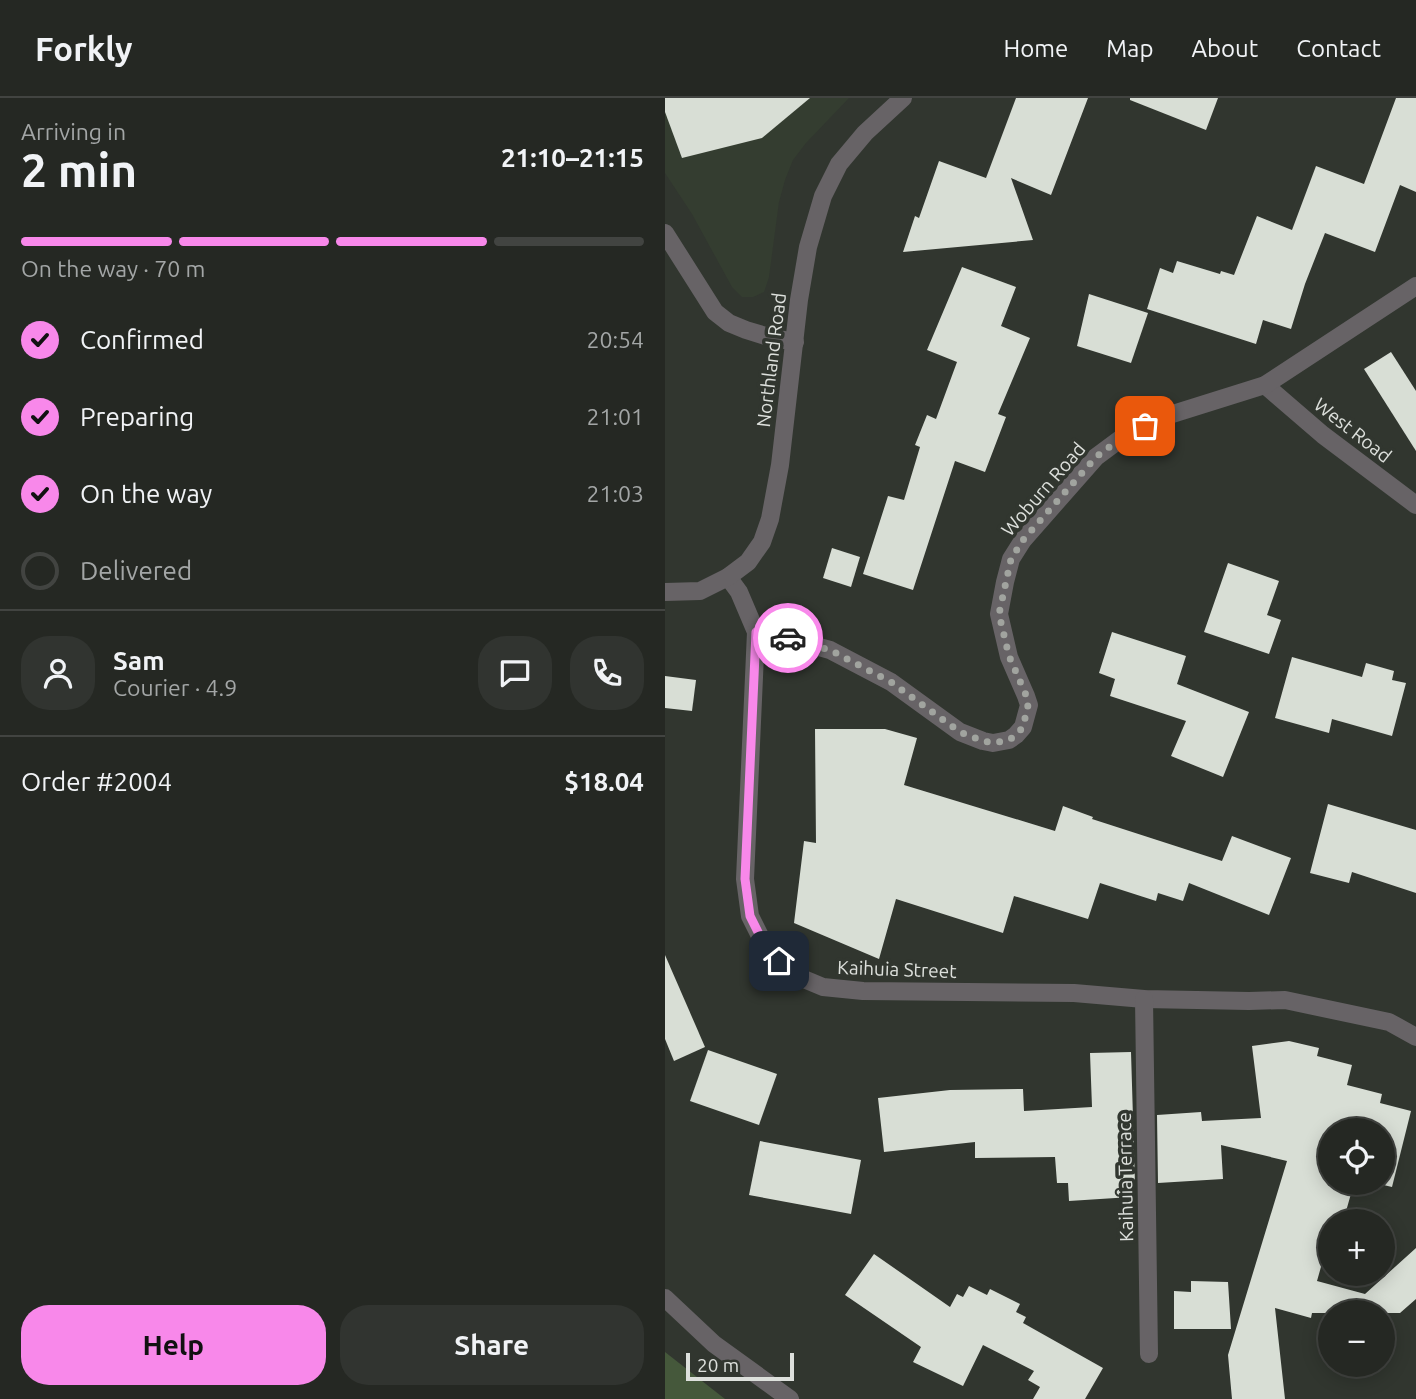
<!DOCTYPE html>
<meta charset="utf-8">
<style>
:root{--surface:#252823;--page:#313430;--text:#f1f3f6;--muted:#a3a6a6;--line:#424441;--accent:#f888ea}
body{margin:0;font-family:Ubuntu,sans-serif;background:var(--page);color:var(--text);height:100vh;display:flex;flex-direction:column;font-size:26px;white-space:nowrap}
*{box-sizing:border-box;margin:0}
p{font-size:23px;color:var(--muted)}
.icon{flex:none;width:38px;height:38px;fill:none;stroke:currentColor;stroke-width:2;stroke-linecap:round;stroke-linejoin:round}
.map{position:relative;flex:1;overflow:hidden}
.sheet{display:flex;flex-direction:column;background:var(--surface);width:665px}
.sheet>*{flex:none}
.controls{position:absolute;left:653px;top:1020px;display:grid;gap:14px}
.controls a{display:grid;place-items:center;width:77px;height:77px;border-radius:50%;background:var(--surface);box-shadow:0 4px 18px #0003,0 0 0 2px var(--line);font-size:35px}
.scale{position:absolute;left:21px;bottom:18px;width:108px;box-sizing:border-box;padding-left:7px;border:4px solid #dde0dc;border-top:0;font-size:19px;line-height:24px;white-space:nowrap;color:#dde0dc;-webkit-text-stroke:5px #31362f;paint-order:stroke}
.pin{position:absolute;display:grid;place-items:center;width:60px;height:60px;color:#fff;margin:-30px;border-radius:14px;box-shadow:0 4px 10px #0006}
.courier{position:absolute;display:grid;place-items:center;width:70px;height:70px;margin:-35px;border:5px solid #f888ea;border-radius:50%;background:#fff;color:#222;box-shadow:0 2px 9px #0007}
.overview em{font-style:normal;font-weight:700}
.overview div{display:flex;flex-direction:column-reverse}
.overview{display:flex;align-items:center;justify-content:space-between;height:119px;padding:0 21px}
h1{font-size:46px;font-weight:700;line-height:52px}
.bar{display:grid;grid-template-columns:repeat(4,1fr);gap:10px 7px;align-content:center;height:84px;padding:0 21px}
.bar i{height:9px;border-radius:5px;background:var(--line)}
.bar .active{background:var(--accent)}
.bar p{grid-column:span 4}
.line{display:flex;align-items:center;gap:18px;padding:0 21px;border-top:2px solid var(--line)}
.line div{flex:1}
.round{display:grid;place-items:center;flex:none;width:74px;height:74px;border-radius:28px;background:var(--page)}
ol{padding:0 21px;list-style:none}
li{display:flex;align-items:center;gap:21px;height:77px}
li p{margin-inline-start:auto}
li .icon{padding:7px;border-radius:50%;background:var(--accent);color:#111;stroke-width:4}
li:last-child{color:var(--muted)}
li i{width:38px;height:38px;border:4px solid var(--line);border-radius:50%}
.button{display:flex;gap:14px;margin-top:auto;padding:14px 21px}
.button a{flex:1;height:80px;border-radius:28px;background:var(--accent);color:#111;font-size:28px;font-weight:700;line-height:80px;text-align:center}
.button a+a{background:var(--page);color:var(--text)}
header{display:flex;align-items:center;gap:42px;box-sizing:border-box;height:98px;padding:0 35px;background:var(--surface);border-bottom:2px solid var(--line)}
header strong{font-size:33px}
nav{display:flex;gap:38px;margin-inline-start:auto;font-size:24px}
main{display:flex;flex:1;min-height:0}
.map>svg:first-child{display:block}
.built{fill:#343d30}
.green{fill:#45583b}
.building{fill:#d8ded5}
.lines{fill:none;stroke-linecap:round;stroke-linejoin:round}
.minor{stroke:#676366;stroke-width:18}
.done{stroke:#a1a49f;stroke-width:7;stroke-dasharray:0 12.6}
.route{stroke:#f888ea;stroke-width:9}
.labels{text-anchor:middle;stroke-width:7;stroke-linejoin:round;paint-order:stroke}
.street-label{font-size:19px;fill:#dde0dc;stroke:#31362f}
</style>
<header>
<strong>Forkly</strong>
<nav><a>Home</a><a>Map</a><a>About</a><a>Contact</a></nav>
</header>
<main>
<section class="sheet">
<div class="overview"><div><h1>2 min</h1><p>Arriving in</p></div><em>21:10–21:15</em></div>
<div class="bar"><i class="active"></i><i class="active"></i><i class="active"></i><i></i><p>On the way · 70 m</p></div>
<ol>
<li><svg class="icon" aria-label="check" viewBox="0 0 24 24"><path d="M5 12l5 5 9-10"/></svg>Confirmed<p>20:54</p></li>
<li><svg class="icon" aria-label="check" viewBox="0 0 24 24"><path d="M5 12l5 5 9-10"/></svg>Preparing<p>21:01</p></li>
<li><svg class="icon" aria-label="check" viewBox="0 0 24 24"><path d="M5 12l5 5 9-10"/></svg>On the way<p>21:03</p></li>
<li><i></i>Delivered</li>
</ol>
<div class="line" style="height:126px"><a class="round"><svg class="icon" aria-label="person" viewBox="0 0 24 24"><circle cx="12" cy="8" r="4"/><path d="M4 21q1-7 8-7t8 7"/></svg></a><div><b>Sam</b><p>Courier · 4.9</p></div><a class="round"><svg class="icon" aria-label="chat" viewBox="0 0 24 24"><path d="M4 5h16v11H9l-5 4z"/></svg></a><a class="round"><svg class="icon" aria-label="phone" viewBox="0 0 24 24"><path d="M5 4h4l2 5-3 2q2 4 5 5l2-3 5 2v4C11 20 4 13 5 4z"/></svg></a></div>
<div class="line" style="height:91px"><div>Order #2004</div><b>$18.04</b></div>
<div class="button"><a>Help</a><a>Share</a></div>
</section>
<div class="map">
<svg width="751" height="1301" viewBox="0 0 751 1301">
<rect width="100%" height="100%" fill="#31362f"/>
<path class="built" d="M0,0H184L141,45L128,62L120,82L114,104L104,179L99,194L88,199H77L67,189L27,116L0,75Z"/>
<path class="green" d="M0,1254L60,1301H0Z"/>
<g class="building">
<path d="M0,0H145L97,40L17,60L0,14Z"/>
<path d="M351,0H423L386,97L346,80L368,142L238,154L250,118L254,120L274,63L321,80Z"/>
<path d="M465,0H553L541,32L465,2Z"/>
<path d="M731,0H751V94L735,87L710,154L660,135L640,186L626,231L598,222L591,246L482,211L495,170L508,175L512,163L555,176L556,173L569,177L592,118L627,132L651,68L699,86Z"/>
<path d="M297,169L351,189L336,228L365,240L333,316L341,319L320,374L290,363L248,492L198,476L223,398L239,402L255,349L250,347L262,317L271,321L292,264L262,252Z"/>
<path d="M424,196L483,215L466,265L412,248Z"/>
<path d="M726,254L751,293V353L699,271Z"/>
<path d="M167,450L195,459L186,489L158,480Z"/>
<path d="M563,465L614,483L602,517L616,522L604,556L539,534Z"/>
<path d="M447,534L521,558L512,586L584,614L558,679L506,658L521,623L445,598L450,581L434,575Z"/>
<path d="M627,559L697,579L701,565L729,573L727,582L741,585L727,638L667,621L664,635L610,620Z"/>
<path d="M0,578L31,582L27,613L0,610Z"/>
<path d="M150,631H220L252,640L239,687L390,733L398,708L428,719L427,721L557,763L567,738L626,760L604,817L524,785L518,803L493,795L491,803L435,785L423,821L349,798L338,835L231,801L214,861L129,825L139,743L151,745Z"/>
<path d="M663,706L751,732V795L687,774L684,785L645,775Z"/>
<path d="M0,857L40,949L9,963L0,941Z"/>
<path d="M624,943L654,950L652,958L687,967L682,987L717,996L715,1005L746,1013L727,1089L710,1085H718V1032H665V1085H689L678,1124H665V1137L652,1183L700,1196L751,1150V1201L735,1215H647L646,1220L610,1210L620,1301H567L563,1257L622,1063L556,1047L558,1081L493,1085L492,1017L536,1014L537,1023L596,1020L587,948Z"/>
<path d="M43,952L112,976L94,1027L25,1003Z"/>
<path d="M466,954L470,1086L465,1087L466,1099L404,1103L403,1085H392L390,1059L310,1060V1044L219,1054L213,1000L285,992L358,991L359,1013L427,1009L425,955Z"/>
<path d="M95,1043L196,1062L186,1116L84,1097Z"/>
<path d="M209,1156L285,1209L292,1196L298,1199L304,1188L322,1197L325,1191L355,1206L351,1214L361,1219L358,1225L438,1270L420,1301H368L375,1289L363,1282L369,1273L318,1247L298,1288L248,1264L256,1249L180,1197Z"/>
<path d="M526,1183L563,1184L566,1231H509V1193L526,1194Z"/>
</g>
<g class="lines">
<g class="minor">
<path d="M0,135L50,214L64,225L81,232L104,239L130,244"/>
<path d="M600,287L658,337L751,407"/>
<path d="M63,479L74,494L91,534L80,781L85,818L100,848L114,863L134,879L158,889L198,893L409,895L479,901L584,903L620,902L724,924L751,939"/>
<path d="M0,494L35,493L63,479L83,464L97,444L105,421L115,367L134,202L143,149L158,98L174,66L200,35L238,0"/>
<path d="M91,534L122,540L165,552L226,584L295,634L318,643L328,645L344,642L351,637L358,629L364,607L361,598L344,559L334,516L340,484L346,461L358,442L431,359L462,336L498,319L600,287L751,188"/>
<path d="M479,901L484,1256"/>
<path d="M0,1200L49,1246L125,1301"/>
</g>
</g>
<g class="lines">
<path class="done" d="M123,540L165,552L226,584L295,634L318,643L328,645L344,642L351,637L358,629L363,607L361,597L344,558L334,516L346,461L358,442L431,359L462,336L480,328"/>
<path class="route" d="M114,863L100,848L85,818L80,781L91,534L123,540"/>
</g>
<g class="labels">
<g class="street-label">
<text transform="translate(106 262) rotate(-83)" y="7">Northland Road</text>
<text transform="translate(688 332) rotate(38)" y="7">West Road</text>
<text transform="translate(378 391) rotate(-49)" y="7">Woburn Road</text>
<text transform="translate(232 871) rotate(2)" y="7">Kaihuia Street</text>
<text transform="translate(460 1079) rotate(-91)" y="7">Kaihuia Terrace</text>
</g>
</g>
</svg>
<div class="controls">
<a><svg class="icon" aria-label="locate" viewBox="0 0 24 24"><circle cx="12" cy="12" r="6"/><path d="M12 2v4M12 18v4M2 12h4M18 12h4"/></svg></a>
<a>+</a>
<a>−</a>
</div>
<div class="scale">20 m</div>
<div class="pin" style="left:480px;top:328px;background:#ea580c"><svg class="icon" aria-label="bag" viewBox="0 0 24 24"><path d="M5 8h14l-1 12H6zM9 8a3 3 0 0 1 6 0"/></svg></div>
<div class="pin" style="left:114px;top:863px;background:#1f2937"><svg class="icon" aria-label="home" viewBox="0 0 24 24"><path d="M3 11l9-7 9 7M6 9v11h12V9"/></svg></div>
<div class="courier" style="left:123px;top:540px"><svg class="icon" aria-label="car" viewBox="0 0 24 24"><path d="M5 17H2v-5l4-1 3-4h7l3 4 3 1v5h-3M9 17h6M6 11h13"/><circle cx="7" cy="17" r="2"/><circle cx="17" cy="17" r="2"/></svg></div>
</div>
</main>
